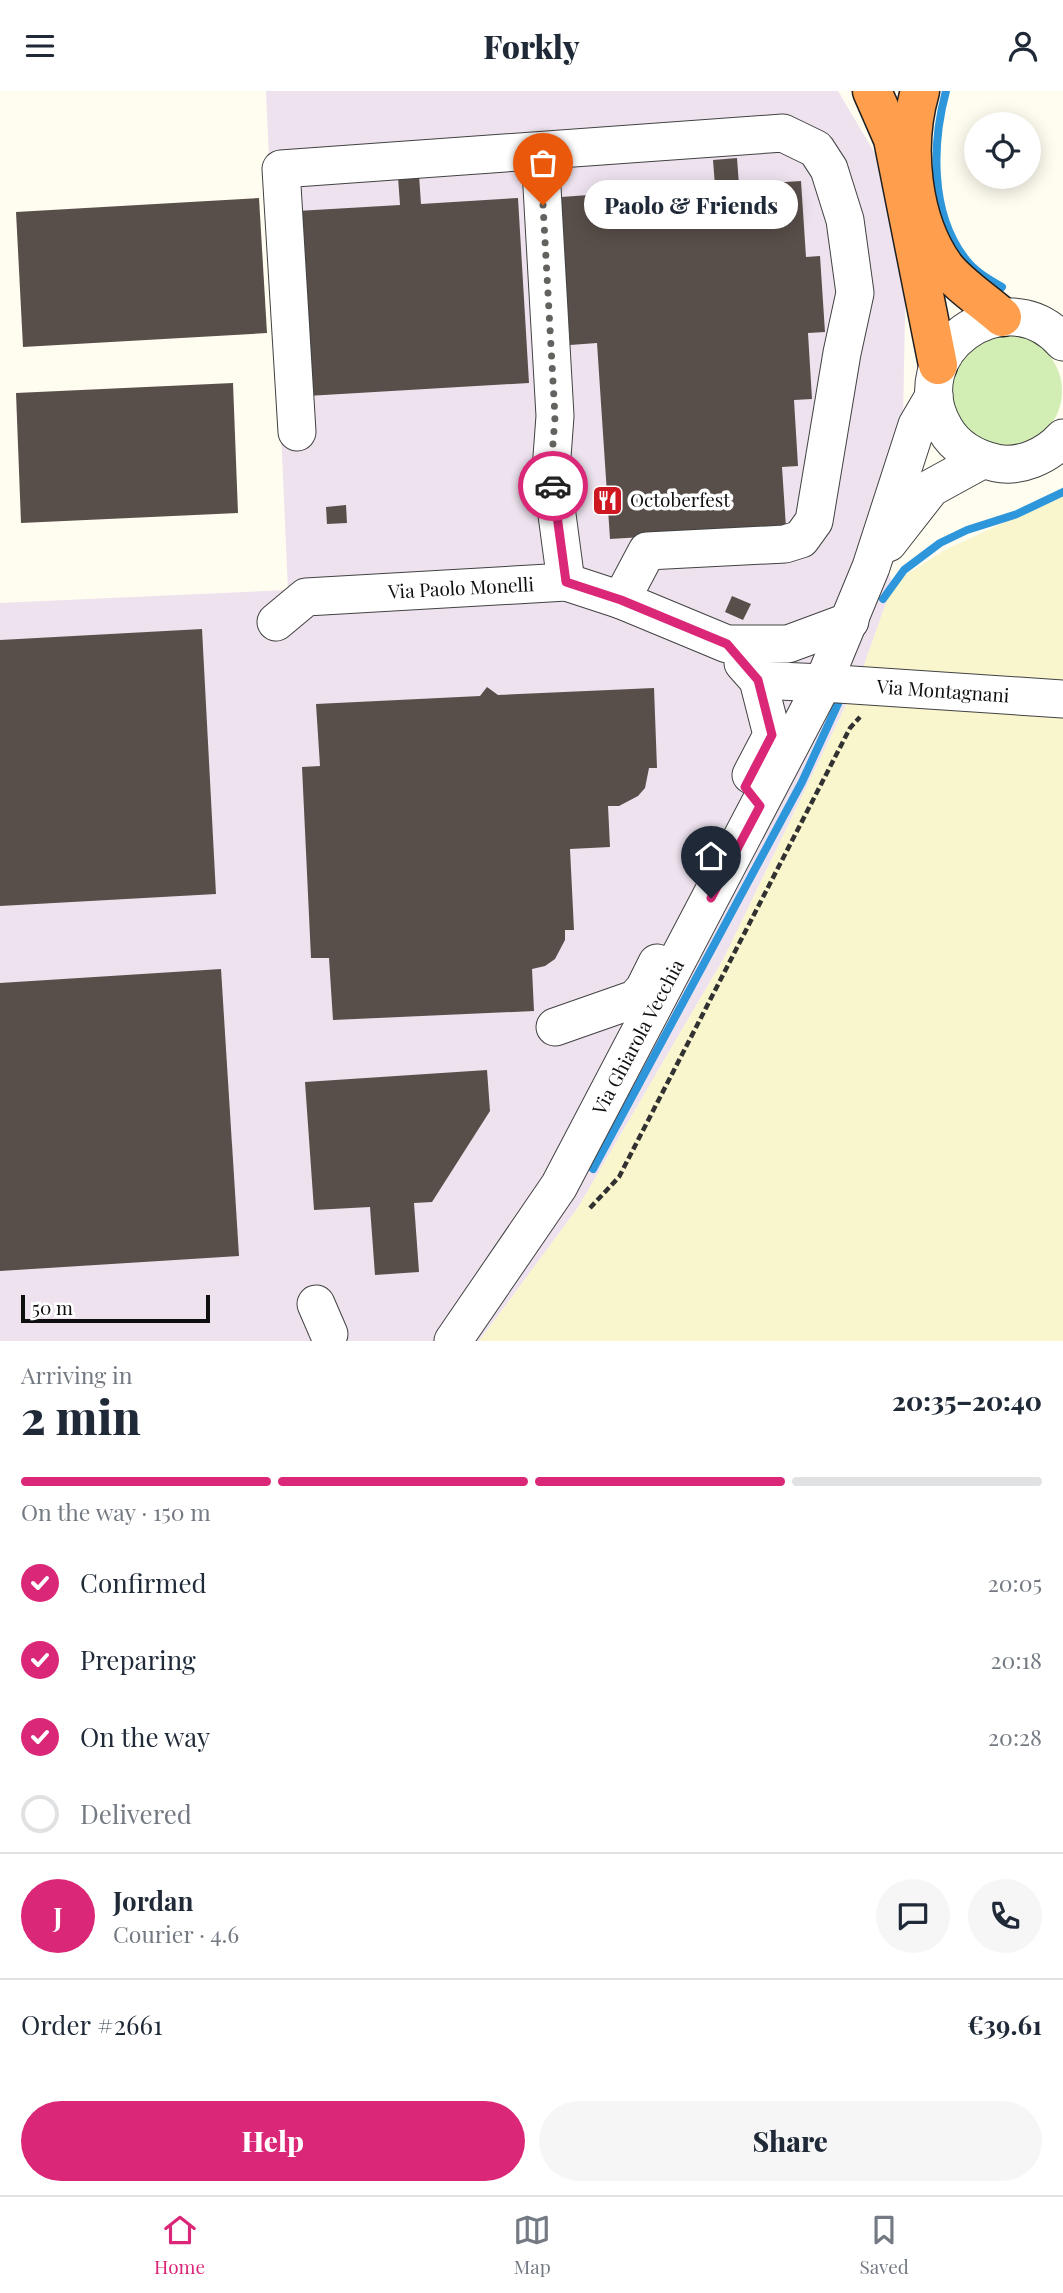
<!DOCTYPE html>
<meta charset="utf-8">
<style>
:root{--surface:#fff;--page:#f6f6f7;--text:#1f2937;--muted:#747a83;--line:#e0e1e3;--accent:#db2777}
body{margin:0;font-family:"Playfair Display",serif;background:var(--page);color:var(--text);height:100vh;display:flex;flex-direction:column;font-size:26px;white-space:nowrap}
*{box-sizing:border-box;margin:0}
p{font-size:23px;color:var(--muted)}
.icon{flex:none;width:38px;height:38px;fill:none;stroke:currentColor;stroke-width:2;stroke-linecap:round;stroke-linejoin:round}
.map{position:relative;height:1250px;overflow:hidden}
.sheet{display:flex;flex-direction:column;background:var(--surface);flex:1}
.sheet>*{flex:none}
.fabs{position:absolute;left:964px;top:21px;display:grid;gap:14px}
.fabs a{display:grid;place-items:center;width:77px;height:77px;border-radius:50%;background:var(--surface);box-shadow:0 4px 18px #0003;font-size:35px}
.scale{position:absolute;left:21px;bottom:18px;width:189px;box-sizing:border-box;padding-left:7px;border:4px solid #0f0f0f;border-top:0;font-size:19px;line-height:24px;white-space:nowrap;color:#0f0f0f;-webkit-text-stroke:5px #fff;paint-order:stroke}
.pin{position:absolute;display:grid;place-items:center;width:60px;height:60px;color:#fff;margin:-72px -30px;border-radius:50% 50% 50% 0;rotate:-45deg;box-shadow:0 0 7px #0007}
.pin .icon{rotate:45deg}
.courier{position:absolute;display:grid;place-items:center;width:70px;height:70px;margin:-35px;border:5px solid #db2777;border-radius:50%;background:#fff;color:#222;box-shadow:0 2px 9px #0007}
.bubble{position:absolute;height:49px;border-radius:24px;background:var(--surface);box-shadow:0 4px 18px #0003;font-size:23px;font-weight:800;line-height:49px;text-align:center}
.overview em{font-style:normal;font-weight:800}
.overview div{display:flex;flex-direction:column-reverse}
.overview{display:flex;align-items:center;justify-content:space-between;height:119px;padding:0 21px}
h1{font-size:46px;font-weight:800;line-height:52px}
.bar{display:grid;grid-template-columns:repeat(4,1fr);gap:10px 7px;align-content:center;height:84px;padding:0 21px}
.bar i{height:9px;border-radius:5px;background:var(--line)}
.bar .on{background:var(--accent)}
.bar p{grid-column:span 4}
.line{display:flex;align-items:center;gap:18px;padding:0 21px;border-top:2px solid var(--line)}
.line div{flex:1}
.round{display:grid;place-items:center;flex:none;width:74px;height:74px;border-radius:37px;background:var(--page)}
ol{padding:0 21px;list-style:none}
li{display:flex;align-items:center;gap:21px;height:77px}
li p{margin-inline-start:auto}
li .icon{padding:7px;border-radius:50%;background:var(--accent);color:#fff;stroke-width:4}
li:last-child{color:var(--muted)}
li i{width:38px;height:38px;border:4px solid var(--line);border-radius:50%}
.button{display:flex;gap:14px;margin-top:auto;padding:14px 21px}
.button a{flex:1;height:80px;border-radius:42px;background:var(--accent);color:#fff;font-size:28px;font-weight:800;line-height:80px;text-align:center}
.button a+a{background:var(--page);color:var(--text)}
header{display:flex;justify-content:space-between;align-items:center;height:91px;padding:0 21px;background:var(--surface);font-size:32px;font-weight:800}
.menu{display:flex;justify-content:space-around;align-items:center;height:98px;border-top:2px solid var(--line);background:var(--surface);font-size:19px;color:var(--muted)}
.menu a{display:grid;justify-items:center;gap:4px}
.menu .on{color:var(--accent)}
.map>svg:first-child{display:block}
.industrial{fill:#ede2ee}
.farmland{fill:#f9f5cd}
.green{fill:#d3eeb5}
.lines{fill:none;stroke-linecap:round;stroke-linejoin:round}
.stream{stroke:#2e96db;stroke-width:8}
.building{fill:#594f4a}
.minor-casing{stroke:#424242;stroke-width:39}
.highway-casing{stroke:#202020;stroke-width:41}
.path{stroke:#313131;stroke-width:4.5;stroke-dasharray:7 3.5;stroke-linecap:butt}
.minor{stroke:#fff;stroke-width:37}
.highway{stroke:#ff9f4e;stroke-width:38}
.done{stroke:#63625e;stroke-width:7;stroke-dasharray:0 12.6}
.route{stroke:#db2777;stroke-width:9}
.labels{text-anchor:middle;stroke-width:7;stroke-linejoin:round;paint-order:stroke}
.poi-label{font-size:19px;fill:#0f0f0f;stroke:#fff;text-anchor:start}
.street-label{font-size:19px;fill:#0f0f0f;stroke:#fff}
</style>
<header><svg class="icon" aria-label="menu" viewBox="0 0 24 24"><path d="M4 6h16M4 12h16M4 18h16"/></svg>Forkly<svg class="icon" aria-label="person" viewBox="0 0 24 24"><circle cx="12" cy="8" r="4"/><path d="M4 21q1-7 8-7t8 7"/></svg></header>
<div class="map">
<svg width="1063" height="1250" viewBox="0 0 1063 1250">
<rect width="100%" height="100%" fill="#fffcf0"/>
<path class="industrial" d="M266,0H838L880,71L906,172L903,325L869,442L893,492L861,583L724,867L577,1118L479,1250H0V512L288,499Z"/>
<path class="farmland" d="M1063,404V1250H479L577,1118L724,867L861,583L893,492L945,459Z"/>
<circle class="green" cx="1006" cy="300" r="56"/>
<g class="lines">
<g class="stream">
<path d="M946,0C932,52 930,121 964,166C974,180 988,188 1002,196"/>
<path d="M883,508L904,479L940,452L967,439L1017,423L1063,401"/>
<path d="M593,1078L802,691L842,604"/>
</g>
</g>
<g class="building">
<path d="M737,67L739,94L801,90L806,166L820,165L825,241L808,242L812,308L794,309L798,375L782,376L786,437L610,448L597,252L570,254L561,106L715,95L713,69Z"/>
<path d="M419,84L421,113L518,107L529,292L307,305L297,120L400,114L398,86Z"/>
<path d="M259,107L267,242L23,256L16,121Z"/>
<path d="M233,292L238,422L21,432L16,302Z"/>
<path d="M346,414L347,432L327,433L326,416Z"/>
<path d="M732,505L751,513L743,529L725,521Z"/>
<path d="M202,538L216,803L0,815V549Z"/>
<path d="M487,596L498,604L654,597L657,677H649L645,697L638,705L619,715H608L610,756L570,758L574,839H565V849L555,868L545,875L532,878L534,920L333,929L329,867H311L302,676L320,675L316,613L480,605Z"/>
<path d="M221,878L239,1165L0,1180V892Z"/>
<path d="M487,979L490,1020L432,1111L414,1112L419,1181L375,1184L370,1116L314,1119L305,991Z"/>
</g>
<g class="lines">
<defs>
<g id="minor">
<path d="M540,61L555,325L551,379L566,491"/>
<path d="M1063,251C1004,185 899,262 945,338C956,357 974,367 996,372C1020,377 1047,365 1063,347"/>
<path d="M297,341L281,78L783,42L816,58L829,78L845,129L855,202L842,262L814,430L801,448L785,453L647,460L621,509"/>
<path d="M888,452L931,397L982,369"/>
<path d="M276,531L306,506L566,491L621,509L727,553H788L850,530"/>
<path d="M743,572L758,589L772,644L751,684"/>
<path d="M758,589L823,592L1063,608"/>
<path d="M555,936L635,908L644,898L657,872"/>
<path d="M316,1213L329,1243"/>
<path d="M453,1250L559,1095L823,592L871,476L917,334L934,305"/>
</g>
<g id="highway">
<path d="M872,0L893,48L938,274"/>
<path d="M920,0C904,55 911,129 945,176C958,193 985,211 1002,226"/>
</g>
</defs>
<use href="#minor" class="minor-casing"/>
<use href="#highway" class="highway-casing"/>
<path class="path" d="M590,1117L619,1086L850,637L860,626"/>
<use href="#minor" class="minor"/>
<use href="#highway" class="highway"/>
</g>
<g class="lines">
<path class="done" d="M543,114L555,326L551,379L553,395"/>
<path class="route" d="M553,395L566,491L621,509L727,553L758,589L772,644L745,696L760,715L711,807"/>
</g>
<defs>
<symbol id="restaurant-square" viewBox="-11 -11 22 22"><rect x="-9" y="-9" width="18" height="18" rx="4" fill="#ce1720" stroke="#fff"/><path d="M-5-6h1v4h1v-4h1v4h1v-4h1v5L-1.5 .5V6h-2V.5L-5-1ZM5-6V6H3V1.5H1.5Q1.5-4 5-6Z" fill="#fff"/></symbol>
</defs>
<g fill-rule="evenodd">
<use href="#restaurant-square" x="590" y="392" width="35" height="35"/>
</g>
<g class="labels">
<g class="poi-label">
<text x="630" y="416">Octoberfest</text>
</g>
<g class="street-label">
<text transform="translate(461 497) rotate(-3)" y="7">Via Paolo Monelli</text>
<text transform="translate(943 600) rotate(4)" y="7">Via Montagnani</text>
<text transform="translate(638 946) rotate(-62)" y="7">Via Ghiarola Vecchia</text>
</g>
</g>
</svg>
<div class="fabs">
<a><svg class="icon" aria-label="locate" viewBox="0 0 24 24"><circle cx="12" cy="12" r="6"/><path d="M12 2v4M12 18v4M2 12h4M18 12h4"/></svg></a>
</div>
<div class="scale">50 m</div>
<div class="pin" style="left:543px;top:114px;background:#ea580c"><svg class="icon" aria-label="bag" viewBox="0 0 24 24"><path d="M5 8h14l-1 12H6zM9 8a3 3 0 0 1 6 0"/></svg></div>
<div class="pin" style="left:711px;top:807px;background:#1f2937"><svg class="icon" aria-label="home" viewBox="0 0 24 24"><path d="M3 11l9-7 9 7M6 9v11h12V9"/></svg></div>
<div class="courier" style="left:553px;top:395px"><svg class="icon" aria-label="car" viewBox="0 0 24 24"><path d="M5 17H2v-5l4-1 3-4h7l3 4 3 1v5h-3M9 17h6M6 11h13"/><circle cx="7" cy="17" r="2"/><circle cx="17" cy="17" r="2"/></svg></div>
<div class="bubble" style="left:584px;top:89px;width:214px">Paolo &amp; Friends</div>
</div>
<section class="sheet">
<div class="overview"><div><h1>2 min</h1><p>Arriving in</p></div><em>20:35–20:40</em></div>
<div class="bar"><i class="on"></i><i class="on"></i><i class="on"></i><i></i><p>On the way · 150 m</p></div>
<ol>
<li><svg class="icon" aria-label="check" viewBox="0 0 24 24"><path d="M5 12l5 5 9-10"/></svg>Confirmed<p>20:05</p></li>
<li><svg class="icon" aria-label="check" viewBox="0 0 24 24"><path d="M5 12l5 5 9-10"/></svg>Preparing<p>20:18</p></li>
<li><svg class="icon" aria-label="check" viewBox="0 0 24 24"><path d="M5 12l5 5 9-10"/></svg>On the way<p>20:28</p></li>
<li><i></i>Delivered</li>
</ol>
<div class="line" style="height:126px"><b class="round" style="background:var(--accent);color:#fff">J</b><div><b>Jordan</b><p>Courier · 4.6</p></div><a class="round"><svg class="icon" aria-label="chat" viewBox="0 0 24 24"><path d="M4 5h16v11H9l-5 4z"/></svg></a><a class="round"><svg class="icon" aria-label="phone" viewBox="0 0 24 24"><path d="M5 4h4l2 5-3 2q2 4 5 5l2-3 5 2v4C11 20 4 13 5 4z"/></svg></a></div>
<div class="line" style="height:91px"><div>Order #2661</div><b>€39.61</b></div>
<div class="button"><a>Help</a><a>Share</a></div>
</section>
<nav class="menu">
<a class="on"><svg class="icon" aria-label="home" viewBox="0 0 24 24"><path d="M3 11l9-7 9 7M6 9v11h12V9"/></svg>Home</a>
<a><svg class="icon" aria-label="map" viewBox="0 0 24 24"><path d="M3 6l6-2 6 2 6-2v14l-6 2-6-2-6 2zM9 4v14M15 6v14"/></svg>Map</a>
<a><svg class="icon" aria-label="saved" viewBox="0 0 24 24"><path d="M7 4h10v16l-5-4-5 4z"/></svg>Saved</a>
</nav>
